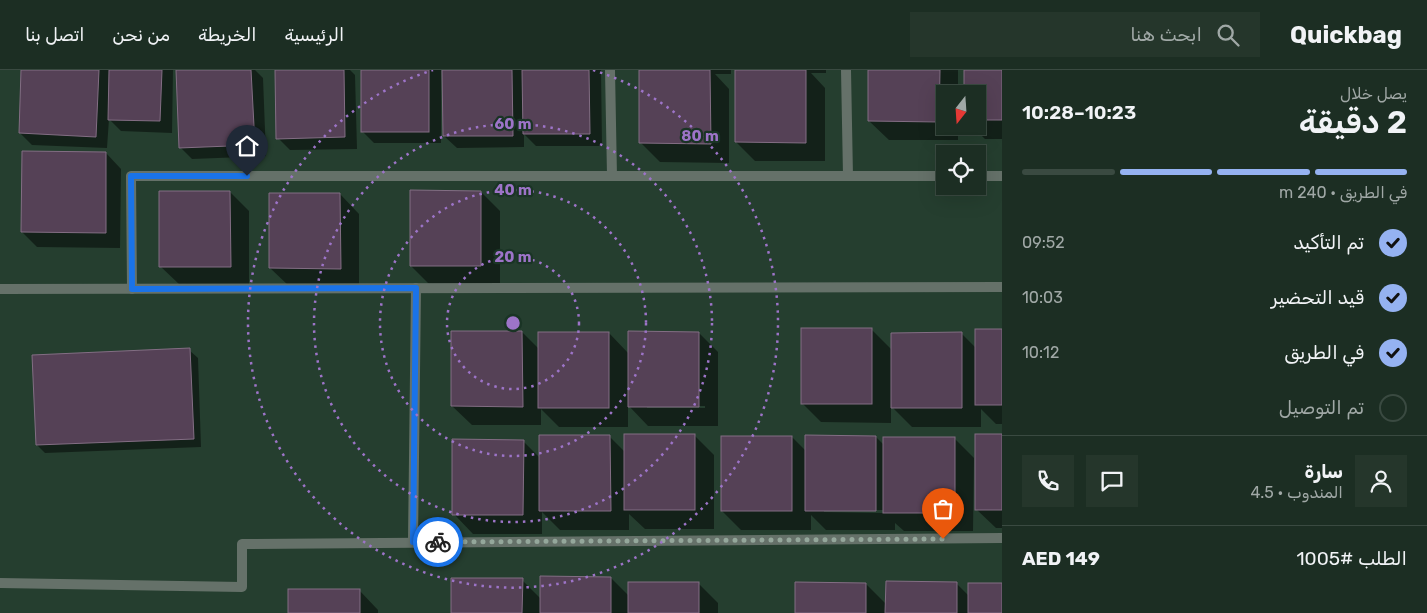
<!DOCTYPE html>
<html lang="ar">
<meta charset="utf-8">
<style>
:root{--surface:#1c2e23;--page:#25362b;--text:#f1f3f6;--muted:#a0a8a6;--line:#3a4a41;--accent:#95b2f1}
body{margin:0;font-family:Rubik,Cairo,sans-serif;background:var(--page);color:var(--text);direction:rtl;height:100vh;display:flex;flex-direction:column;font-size:19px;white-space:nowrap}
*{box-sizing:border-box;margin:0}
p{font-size:16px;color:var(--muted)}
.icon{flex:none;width:28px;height:28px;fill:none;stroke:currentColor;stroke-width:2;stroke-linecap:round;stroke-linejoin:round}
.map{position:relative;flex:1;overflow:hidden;direction:ltr}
.drawer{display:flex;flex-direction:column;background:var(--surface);width:425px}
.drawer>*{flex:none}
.needle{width:32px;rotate:197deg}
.controls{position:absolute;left:936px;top:15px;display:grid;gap:10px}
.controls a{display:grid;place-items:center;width:50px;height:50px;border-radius:0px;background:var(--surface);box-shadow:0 5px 20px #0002,0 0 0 1px var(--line);font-size:25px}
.pin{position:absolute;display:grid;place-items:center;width:42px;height:42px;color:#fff;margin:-51px -21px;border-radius:50% 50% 50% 0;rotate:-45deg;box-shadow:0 0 5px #0007}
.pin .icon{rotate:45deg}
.courier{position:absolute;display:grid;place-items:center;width:50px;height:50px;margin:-25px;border:4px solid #1a73e8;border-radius:50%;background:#fff;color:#222;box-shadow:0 1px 6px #0007}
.summary em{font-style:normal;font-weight:600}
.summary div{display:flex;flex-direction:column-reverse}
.summary{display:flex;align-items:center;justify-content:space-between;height:85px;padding:0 20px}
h1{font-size:32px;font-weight:600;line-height:38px}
.bar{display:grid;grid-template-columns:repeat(4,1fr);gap:8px 5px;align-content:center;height:60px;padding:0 20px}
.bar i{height:6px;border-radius:4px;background:var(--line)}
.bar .active{background:var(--accent)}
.bar p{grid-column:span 4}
.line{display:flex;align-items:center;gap:12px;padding:0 20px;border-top:1px solid var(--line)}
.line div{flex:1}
.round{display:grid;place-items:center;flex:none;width:52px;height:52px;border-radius:0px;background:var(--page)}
ol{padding:0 20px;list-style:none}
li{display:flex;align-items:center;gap:15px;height:55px}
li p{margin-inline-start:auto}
li .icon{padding:5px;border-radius:50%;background:var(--accent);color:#111;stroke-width:4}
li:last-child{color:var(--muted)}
li i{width:28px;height:28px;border:2px solid var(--line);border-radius:50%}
header{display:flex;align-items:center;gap:30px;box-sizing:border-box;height:70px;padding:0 25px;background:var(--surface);border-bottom:1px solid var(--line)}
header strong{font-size:24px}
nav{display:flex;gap:28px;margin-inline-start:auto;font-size:18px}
.search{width:350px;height:45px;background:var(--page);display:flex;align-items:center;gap:12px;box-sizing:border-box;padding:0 18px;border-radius:0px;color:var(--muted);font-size:19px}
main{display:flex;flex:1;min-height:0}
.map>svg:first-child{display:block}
.shadow{fill:#0007;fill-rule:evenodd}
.building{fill:#554156;stroke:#836e84}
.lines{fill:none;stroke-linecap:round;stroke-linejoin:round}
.street{stroke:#657169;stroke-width:10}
.done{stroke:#94a79b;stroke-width:5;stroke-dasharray:0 9}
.route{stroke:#1a73e8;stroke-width:6}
.ring{fill:none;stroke:#9d74c8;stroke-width:2.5;stroke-dasharray:2.5 5}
.centre{fill:#9d74c8;stroke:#1a3425;stroke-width:2.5}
.ring-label{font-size:15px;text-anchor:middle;font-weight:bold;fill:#9d74c8;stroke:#1a3425;stroke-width:4.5;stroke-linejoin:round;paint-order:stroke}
</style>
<header>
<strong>Quickbag</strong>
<div class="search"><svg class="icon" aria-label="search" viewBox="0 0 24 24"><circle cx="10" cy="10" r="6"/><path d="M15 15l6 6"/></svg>ابحث هنا</div>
<nav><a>الرئيسية</a><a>الخريطة</a><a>من نحن</a><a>اتصل بنا</a></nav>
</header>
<main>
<section class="drawer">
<div class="summary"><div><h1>2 دقيقة</h1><p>يصل خلال</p></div><em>10:23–10:28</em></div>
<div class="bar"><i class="active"></i><i class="active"></i><i class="active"></i><i></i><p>في الطريق · 240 m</p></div>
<ol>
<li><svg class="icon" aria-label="check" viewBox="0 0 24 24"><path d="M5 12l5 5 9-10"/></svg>تم التأكيد<p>09:52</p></li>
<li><svg class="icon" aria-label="check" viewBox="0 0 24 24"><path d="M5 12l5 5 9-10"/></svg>قيد التحضير<p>10:03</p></li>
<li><svg class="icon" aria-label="check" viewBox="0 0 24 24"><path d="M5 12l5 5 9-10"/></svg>في الطريق<p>10:12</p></li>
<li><i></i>تم التوصيل</li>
</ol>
<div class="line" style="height:90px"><a class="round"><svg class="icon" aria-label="person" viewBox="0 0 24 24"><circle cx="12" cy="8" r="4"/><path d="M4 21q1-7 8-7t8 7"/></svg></a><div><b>سارة</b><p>المندوب · 4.5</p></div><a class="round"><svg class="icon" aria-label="chat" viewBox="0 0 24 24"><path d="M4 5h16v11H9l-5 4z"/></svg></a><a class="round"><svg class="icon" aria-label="phone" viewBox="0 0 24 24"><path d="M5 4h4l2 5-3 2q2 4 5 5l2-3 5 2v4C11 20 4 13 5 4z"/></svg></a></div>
<div class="line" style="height:65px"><div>الطلب #1005</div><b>AED 149</b></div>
</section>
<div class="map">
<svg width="1002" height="543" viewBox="0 0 1002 543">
<rect width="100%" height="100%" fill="#253e2f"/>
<g class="shadow">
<path d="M23,0H173L172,63L121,61L109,49L107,78L32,75L20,63Z"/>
<path d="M177,0H255L263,8L266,86L192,89L180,77Z"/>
<path d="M276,0H350L355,5L357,79L290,80L278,68Z"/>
<path d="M362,0H441V73H374L362,61Z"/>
<path d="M444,0H601L602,76H536L524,64V77L457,78L444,66Z"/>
<path d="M640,0H731V4H715L729,19V93L660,92L641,73Z"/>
<path d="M736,0H826V3H811L825,18V91H755L736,72Z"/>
<path d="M869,0H958V24H945V56H958V70H889L869,51Z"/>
<path d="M965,0H1002V69H985L972,56H978V24Z"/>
<path d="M106,83L121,99L120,178L37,177L22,162Z"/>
<path d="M230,122L249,141V215H180L160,196Z"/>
<path d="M481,122L500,141V215H430L411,196Z"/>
<path d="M340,124L359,144V218L290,217L270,198Z"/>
<path d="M872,260L892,280L962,264L976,278L1002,260V354H996L981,339V357H912L891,336V353L821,352L802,333Z"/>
<path d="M522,262L539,279L609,263L629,284L699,263L718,282V356H648L628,335V357H559L541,339V355H472L452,336ZM647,336H705V338H647Z"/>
<path d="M189,280L198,288L201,377L45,383L37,375Z"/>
<path d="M1002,365V458H996L976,439Z"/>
<path d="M695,366L714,385V459H645L629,444V460H560L542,442V464H473L454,444L523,371L540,388L610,367L625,382Z"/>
<path d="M792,367L806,381L876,367L885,376L954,368L974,388L973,461H904L895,453V460H826L811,445V460H741L722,441ZM824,440H883V443L824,442Z"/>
<path d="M611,508L629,526L699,514L718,533V543H452L522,510L541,529Z"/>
<path d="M956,513L969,526L1002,543H796L866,514L887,535Z"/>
<path d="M359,520L378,540V543H289Z"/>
</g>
<g class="building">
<path d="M21,0H99L96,67L19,63Z"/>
<path d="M109,0H162L160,51L108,50Z"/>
<path d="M176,0H251L255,75L179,78Z"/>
<path d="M275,0H344L345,67L276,69Z"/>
<rect x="361" y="0" width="68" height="62"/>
<path d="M442,0H512L513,66H443Z"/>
<path d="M522,0H589L590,64H523Z"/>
<path d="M639,0H710L711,74L639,73Z"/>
<path d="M735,0H806V73L735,72Z"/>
<path d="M868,0H940L939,52L868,51Z"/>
<path d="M964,0H1002V50H978V24H964Z"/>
<path d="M22,81L106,82V163L21,162Z"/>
<path d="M410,120L481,121V196H410Z"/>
<path d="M159,121H230L231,197H159Z"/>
<path d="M269,123H340L341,199L269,198Z"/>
<rect x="801" y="258" width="71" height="76"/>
<rect x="975" y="259" width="27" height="76"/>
<path d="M451,261H522L523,337L451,336Z"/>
<path d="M628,261L699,262V337H628Z"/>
<rect x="538" y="262" width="71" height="76"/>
<path d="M962,262V338H891V263Z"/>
<path d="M190,278L194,369L36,375L32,285Z"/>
<rect x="624" y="364" width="71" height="76"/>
<rect x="975" y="364" width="27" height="76"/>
<path d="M539,365H610L611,441H539Z"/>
<path d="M805,365L876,366V441H805Z"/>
<rect x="721" y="366" width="71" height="75"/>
<rect x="883" y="367" width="72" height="76"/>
<path d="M452,369L524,370L523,445H452Z"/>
<path d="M540,506L611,507V543H540Z"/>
<path d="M451,508H523L522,543H451Z"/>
<path d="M886,511L957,512V543H885Z"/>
<rect x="628" y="512" width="71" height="31"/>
<path d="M795,512L866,513V543H795Z"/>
<rect x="968" y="513" width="34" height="30"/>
<rect x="288" y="519" width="72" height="24"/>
</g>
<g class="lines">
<g class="street">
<path d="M610,0L612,106"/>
<path d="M846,0L848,106"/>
<path d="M978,106H1002"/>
<path d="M0,219L1002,217"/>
<path d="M132,219L131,106H945"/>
<path d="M413,472L416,218"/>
<path d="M0,513L242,517V474L1002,468"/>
</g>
</g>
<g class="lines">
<path class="done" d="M438,472L943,469"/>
<path class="route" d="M247,106H131L132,219L416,218L413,472H438"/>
</g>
<g class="ring">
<circle cx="513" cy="253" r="66"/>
<circle cx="513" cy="253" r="133"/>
<circle cx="513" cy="253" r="199"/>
<path d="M593 0A265 265 0 1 1 433 0"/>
</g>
<circle cx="513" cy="253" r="8" class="centre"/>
<g class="ring-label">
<text x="513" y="59">60 m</text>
<text x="700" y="71">80 m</text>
<text x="513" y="125">40 m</text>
<text x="513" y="192">20 m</text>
</g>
</svg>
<div class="controls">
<a><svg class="needle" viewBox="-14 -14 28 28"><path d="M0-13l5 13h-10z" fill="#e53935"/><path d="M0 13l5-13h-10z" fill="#a0a8a6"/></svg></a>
<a><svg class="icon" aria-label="locate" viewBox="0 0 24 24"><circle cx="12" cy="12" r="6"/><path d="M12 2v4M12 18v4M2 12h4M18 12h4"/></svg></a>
</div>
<div class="pin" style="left:943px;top:469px;background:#ea580c"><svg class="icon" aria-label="bag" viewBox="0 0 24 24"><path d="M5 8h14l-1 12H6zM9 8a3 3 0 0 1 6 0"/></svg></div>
<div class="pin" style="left:247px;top:106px;background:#1f2937"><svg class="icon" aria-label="home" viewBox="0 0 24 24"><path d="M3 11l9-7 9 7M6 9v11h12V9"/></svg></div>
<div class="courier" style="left:438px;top:472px"><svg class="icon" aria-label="bike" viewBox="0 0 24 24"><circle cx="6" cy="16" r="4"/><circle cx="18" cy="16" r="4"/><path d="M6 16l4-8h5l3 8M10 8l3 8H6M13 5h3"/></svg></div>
</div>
</main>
